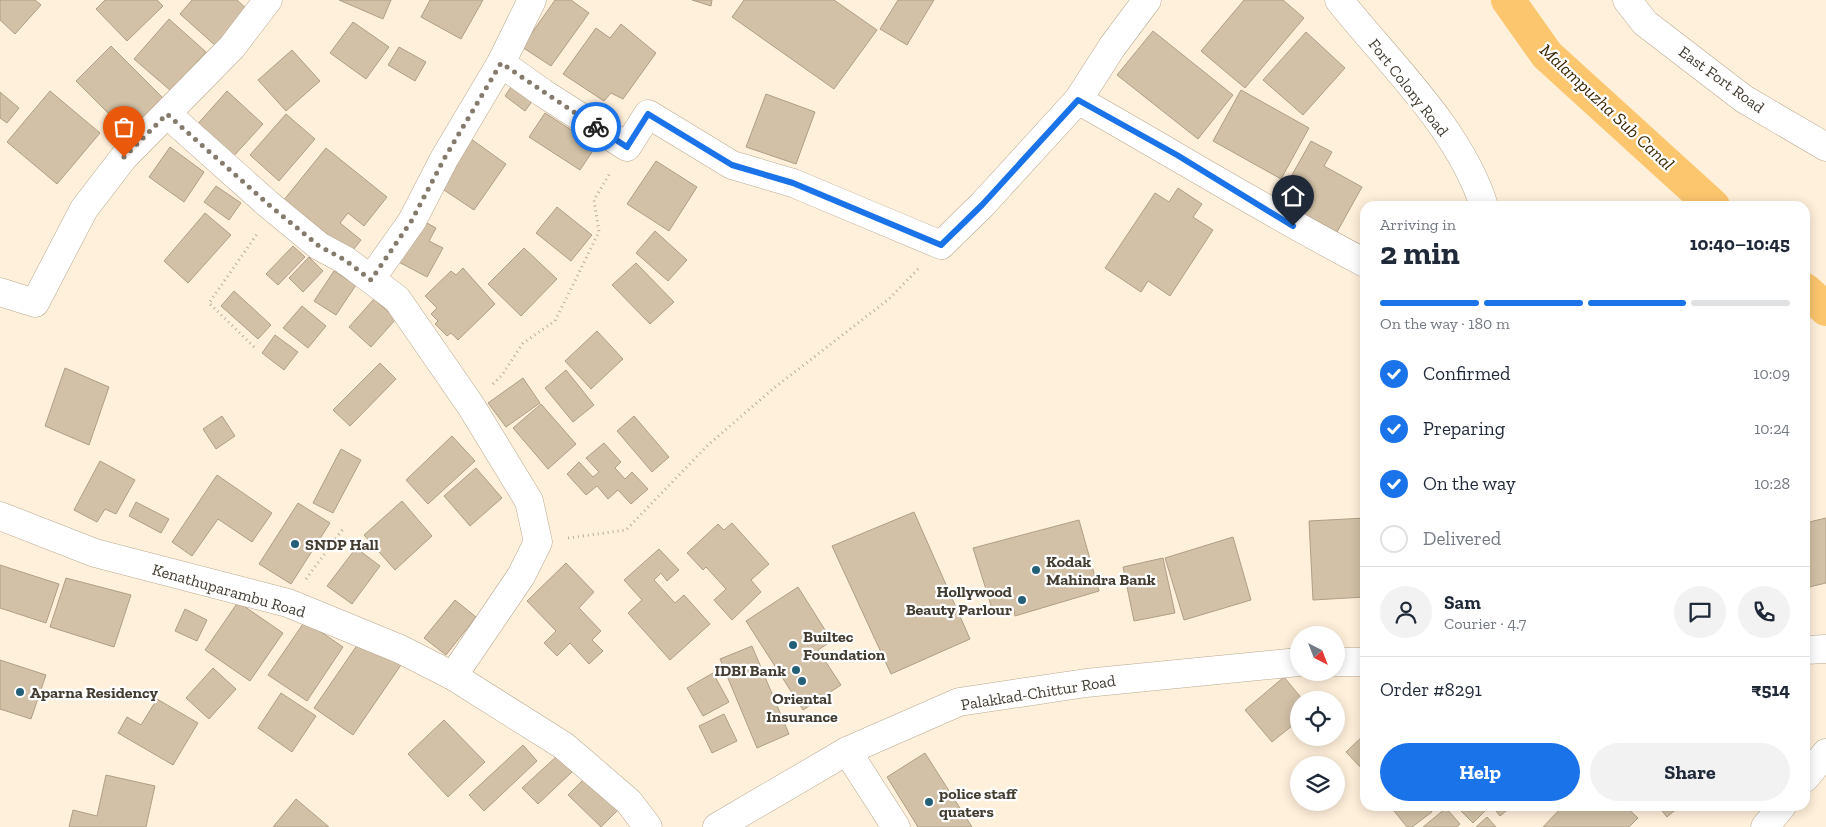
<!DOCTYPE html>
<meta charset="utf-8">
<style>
:root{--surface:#fff;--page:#f2f2f3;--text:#1f2937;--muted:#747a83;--line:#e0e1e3;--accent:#1a73e8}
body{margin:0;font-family:"Zilla Slab",serif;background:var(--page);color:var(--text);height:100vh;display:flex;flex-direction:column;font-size:19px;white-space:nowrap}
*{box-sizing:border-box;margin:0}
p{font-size:16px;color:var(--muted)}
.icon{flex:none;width:28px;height:28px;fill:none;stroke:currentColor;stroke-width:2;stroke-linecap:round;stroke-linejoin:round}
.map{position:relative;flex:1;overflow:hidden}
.drawer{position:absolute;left:1360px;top:201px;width:450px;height:610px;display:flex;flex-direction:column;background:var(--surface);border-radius:15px;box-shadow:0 2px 12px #0003}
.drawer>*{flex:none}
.needle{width:32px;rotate:138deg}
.tools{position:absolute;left:1290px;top:626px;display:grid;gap:10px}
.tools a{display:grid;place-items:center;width:55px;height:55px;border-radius:50%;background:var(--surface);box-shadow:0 2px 12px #0003;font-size:25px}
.pin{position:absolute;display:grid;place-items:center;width:42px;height:42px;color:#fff;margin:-51px -21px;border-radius:50% 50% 50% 0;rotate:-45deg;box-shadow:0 0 5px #0007}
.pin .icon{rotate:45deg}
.courier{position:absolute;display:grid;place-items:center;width:50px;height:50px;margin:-25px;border:4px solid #1a73e8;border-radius:50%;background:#fff;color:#222;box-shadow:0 1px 6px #0007}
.summary em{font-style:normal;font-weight:700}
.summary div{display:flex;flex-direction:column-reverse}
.summary{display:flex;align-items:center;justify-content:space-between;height:85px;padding:0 20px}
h1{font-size:32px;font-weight:700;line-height:38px}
.bar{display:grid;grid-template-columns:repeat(4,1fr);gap:8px 5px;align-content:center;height:60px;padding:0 20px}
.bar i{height:6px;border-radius:4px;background:var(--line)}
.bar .on{background:var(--accent)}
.bar p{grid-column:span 4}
.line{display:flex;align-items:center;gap:12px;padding:0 20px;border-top:1px solid var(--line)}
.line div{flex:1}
.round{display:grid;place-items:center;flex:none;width:52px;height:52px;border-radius:26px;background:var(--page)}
ol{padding:0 20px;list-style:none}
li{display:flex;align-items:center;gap:15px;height:55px}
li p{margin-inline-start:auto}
li .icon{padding:5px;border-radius:50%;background:var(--accent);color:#fff;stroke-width:4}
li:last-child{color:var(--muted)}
li i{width:28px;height:28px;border:2px solid var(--line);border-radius:50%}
.action{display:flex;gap:10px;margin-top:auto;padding:10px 20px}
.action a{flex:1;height:58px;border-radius:30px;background:var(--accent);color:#fff;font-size:20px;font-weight:700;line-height:58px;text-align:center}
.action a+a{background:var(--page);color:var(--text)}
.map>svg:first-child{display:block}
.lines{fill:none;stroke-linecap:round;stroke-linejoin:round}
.canal{stroke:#fcc66e;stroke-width:34}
.building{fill:#d2c1a6;stroke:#b09f86}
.minor-casing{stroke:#b9a88f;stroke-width:29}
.secondary-casing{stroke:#b9a88f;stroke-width:29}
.primary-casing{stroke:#b9a88f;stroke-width:29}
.path{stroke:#b9ad9c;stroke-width:3;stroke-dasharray:1 4;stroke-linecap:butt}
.minor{stroke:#fff;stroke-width:28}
.secondary{stroke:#fff;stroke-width:28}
.primary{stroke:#fff;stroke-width:28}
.done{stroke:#857b6c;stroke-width:5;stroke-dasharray:0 9}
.route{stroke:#1a73e8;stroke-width:6}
.poi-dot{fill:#235f77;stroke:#fff;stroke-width:2}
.labels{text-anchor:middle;stroke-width:4.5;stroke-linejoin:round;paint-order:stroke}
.street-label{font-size:16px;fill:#433c31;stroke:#fff}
.poi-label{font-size:16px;font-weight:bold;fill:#433c31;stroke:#fff;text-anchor:start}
.water-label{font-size:18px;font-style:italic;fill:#3c2700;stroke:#fff}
</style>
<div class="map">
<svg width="1826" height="827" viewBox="0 0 1826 827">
<rect width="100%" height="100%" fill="#fff0db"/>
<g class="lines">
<g class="canal">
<path d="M1508,0L1547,55L1713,206"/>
<path d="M1805,290L1826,309"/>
</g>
</g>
<g class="building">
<path d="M0,0H35L41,5L15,34L0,20Z"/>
<path d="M105,0H157L163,6L127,41L96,9Z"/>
<path d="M192,0H237L249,11L217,47L180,14Z"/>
<path d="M339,0H391L383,19Z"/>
<path d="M430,0H483L461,39L421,17Z"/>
<path d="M555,0H571L589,13L551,66L522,47Z"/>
<path d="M692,0H712L711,6Z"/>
<path d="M744,0H834L877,30L834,89L732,17Z"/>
<path d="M898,0H934L907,45L880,29Z"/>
<path d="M1244,0H1283L1304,18L1245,88L1201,51Z"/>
<path d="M169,19L206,52L171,91L134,59Z"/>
<path d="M353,22L389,47L366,79L330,53Z"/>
<path d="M621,24L656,53L623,99L611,93L604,101L563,74L596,28L610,38Z"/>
<path d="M1153,31L1233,95L1198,139L1117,75Z"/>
<path d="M1306,32L1345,68L1303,115L1263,80Z"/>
<path d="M111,46L165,100L130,135L76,81Z"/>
<path d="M399,47L426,62L415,81L388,65Z"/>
<path d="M292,50L320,81L286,111L258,80Z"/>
<path d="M515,81L536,96L525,111L505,96Z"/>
<path d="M1241,90L1309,128L1281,179L1213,141Z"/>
<path d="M50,91L100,133L57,184L7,142Z"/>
<path d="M227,91L263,124L231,159L195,127Z"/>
<path d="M0,92L19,108L7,123L0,118Z"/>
<path d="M766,94L815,112L796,164L746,147Z"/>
<path d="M545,113L596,146L580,170L529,137Z"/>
<path d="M286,114L315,139L279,181L250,155Z"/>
<path d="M471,139L506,164L474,210L438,186Z"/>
<path d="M1311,141L1332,152L1324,166L1362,187L1337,232L1278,200Z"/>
<path d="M170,147L204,172L184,202L149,177Z"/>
<path d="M326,148L387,197L364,226L348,213L340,223L361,240L346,259L279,206Z"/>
<path d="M656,161L697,187L669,231L627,204Z"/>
<path d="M216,186L241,203L229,220L204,202Z"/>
<path d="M1178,188L1202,204L1193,217L1213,230L1170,296L1148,281L1141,292L1105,268L1155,193L1169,202Z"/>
<path d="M557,207L592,235L571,261L536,233Z"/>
<path d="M205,213L231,235L188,283L164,261Z"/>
<path d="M418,218L436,228L429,241L443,248L427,277L395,260Z"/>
<path d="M655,231L687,260L668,281L636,253Z"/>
<path d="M293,246L305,257L278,285L266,274Z"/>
<path d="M524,248L557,279L521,316L488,284Z"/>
<path d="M309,257L323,271L303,292L289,278Z"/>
<path d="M636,263L674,302L650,324L612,285Z"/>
<path d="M463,268L495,304L458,340L451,333L447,336L435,324L438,321L431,314L437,308L425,296L451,271L456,275Z"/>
<path d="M334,271L356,285L336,315L314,301Z"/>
<path d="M234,291L271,325L258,339L221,306Z"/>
<path d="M374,299L396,319L371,347L349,327Z"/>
<path d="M302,306L326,326L308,348L283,328Z"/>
<path d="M597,331L623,359L591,389L565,361Z"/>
<path d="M275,335L298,352L284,370L262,353Z"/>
<path d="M380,363L396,379L350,426L333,410Z"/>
<path d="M65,368L109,387L89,445L45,426Z"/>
<path d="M566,370L594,405L573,422L545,388Z"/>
<path d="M523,378L540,403L506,427L488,403Z"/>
<path d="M541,404L576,444L548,469L513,428Z"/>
<path d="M222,416L235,436L216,449L203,429Z"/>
<path d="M634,416L669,457L652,472L617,431Z"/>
<path d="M452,436L475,461L428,504L406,480Z"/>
<path d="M604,443L621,462L615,468L625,479L632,472L648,489L631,504L618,490L608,499L597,486L586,495L567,474L579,462L593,477L599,472L586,458Z"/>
<path d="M341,449L361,460L333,513L313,503Z"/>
<path d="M100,461L135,480L116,514L105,509L97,522L74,510Z"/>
<path d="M476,468L502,498L470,526L444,496Z"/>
<path d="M217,475L272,513L252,542L218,519L192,556L172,542Z"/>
<path d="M402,501L432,536L395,570L364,535Z"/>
<path d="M136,502L169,519L161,533L129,516Z"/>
<path d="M298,503L330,523L291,584L259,564Z"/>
<path d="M914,512L970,639L891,674L832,546Z"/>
<path d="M1365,518V597L1313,600L1309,521Z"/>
<path d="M1826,518V583L1805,588V523Z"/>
<path d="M1079,520L1099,591L1015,616L1014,610L994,615L973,548Z"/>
<path d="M732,523L769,564L751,580L761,592L732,620L714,600L726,589L706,567L703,570L687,553L718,524L724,530Z"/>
<path d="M1233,537L1251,600L1184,620L1165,558Z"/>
<path d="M356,548L380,566L352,604L327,586Z"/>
<path d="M659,549L679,570L667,581L661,573L654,580L675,603L684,595L710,624L670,660L628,613L642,600L624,580Z"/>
<path d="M1163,558L1175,613L1134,621L1123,567Z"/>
<path d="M566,563L594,592L579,608L601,631L592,640L603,651L589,664L570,643L557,656L544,643L556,631L527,601Z"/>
<path d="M0,565L59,584L46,623L0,608Z"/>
<path d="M66,578L131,595L114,647L50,627Z"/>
<path d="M798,587L832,641L818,650L841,685L803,710L746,621Z"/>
<path d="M455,600L476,617L446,655L424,638Z"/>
<path d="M238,602L283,633L250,681L205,650Z"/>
<path d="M185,609L207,620L197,641L175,631Z"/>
<path d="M305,621L343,647L307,701L268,675Z"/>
<path d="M362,638L401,665L353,735L314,708Z"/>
<path d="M752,646L789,734L757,748L720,659Z"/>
<path d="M0,660L46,675L31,719L0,709Z"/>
<path d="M213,668L236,689L209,719L186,698Z"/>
<path d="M713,673L729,702L703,716L687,688Z"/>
<path d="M1284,677L1303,700H1299V720L1272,742L1245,710Z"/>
<path d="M281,693L316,716L292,752L258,728Z"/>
<path d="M157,699L198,723L173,765L118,733L127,717L141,725Z"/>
<path d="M724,714L737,741L712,753L699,726Z"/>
<path d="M444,720L485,762L448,797L408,754Z"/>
<path d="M1365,734V772L1346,752Z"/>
<path d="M523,745L537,761L484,811L469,795Z"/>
<path d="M925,753L972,827H918L887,777Z"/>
<path d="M557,756L572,772L538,804L522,788Z"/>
<path d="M106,775L155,786L146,827H69L73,810L97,816Z"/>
<path d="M587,776L620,808L601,827L568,795Z"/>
<path d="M296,799L329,827H273Z"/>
<path d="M1390,806H1428L1432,812L1412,827H1407Z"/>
<path d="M1456,806H1486L1488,808L1473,823Z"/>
<path d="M1492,806H1512L1500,816Z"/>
<path d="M1563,806H1625L1638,818L1629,827H1543Z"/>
<path d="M1658,806H1680L1667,817Z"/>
<path d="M1446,808L1460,824L1457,827H1423Z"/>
<path d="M1487,817L1496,827H1476Z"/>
</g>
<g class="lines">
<defs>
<g id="minor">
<path d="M1339,0C1389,63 1460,129 1484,206"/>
<path d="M501,63L543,93L627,147L648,114L732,165L793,183L941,245L982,205L1078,100L1112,47L1147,0"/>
<path d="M1078,100C1174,154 1267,212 1365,263"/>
<path d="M167,114L268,204L319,246L345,260L397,299L471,406L529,501L538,542L521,576L453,676"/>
<path d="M371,279L412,221L444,159L501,63L532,0"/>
<path d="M0,292L35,303L84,209L124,157L232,47L268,0"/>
<path d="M0,516L95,553L288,603L400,649L453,676L564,746L629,802L648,827"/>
<path d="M847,751L896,827"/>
</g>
<g id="secondary">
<path d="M1805,650L1826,649"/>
<path d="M1336,662H1365"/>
<path d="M1805,778L1826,753"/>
<path d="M717,827L847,751L959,702L1086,683L1299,662"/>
<path d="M1765,827L1782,806"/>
</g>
<path id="primary" d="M1627,0L1645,23L1744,99L1826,147"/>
</defs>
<use href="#minor" class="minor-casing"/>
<use href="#secondary" class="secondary-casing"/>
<use href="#primary" class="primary-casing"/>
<g class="path">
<path d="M254,347L209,303L257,234"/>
<path d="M493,384L502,375L523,343L555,321L599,232L594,200L610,173"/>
<path d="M568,538L626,530L708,445L774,388L889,299L920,267"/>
<path d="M306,579L343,529"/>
</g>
<use href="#minor" class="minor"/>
<use href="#secondary" class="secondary"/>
<use href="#primary" class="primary"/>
</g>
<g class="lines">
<path class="done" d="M124,157L167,114L268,204L319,246L345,260L371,280L412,220L444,159L501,63L596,127"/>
<path class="route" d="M596,127L627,147L648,114L732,165L793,183L941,245L982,205L1078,100L1177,155L1293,226"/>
</g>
<g class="poi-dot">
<circle cx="295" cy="544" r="5"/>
<circle cx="1036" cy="570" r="5"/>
<circle cx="1022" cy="600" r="5"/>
<circle cx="793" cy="645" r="5"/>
<circle cx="796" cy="670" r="5"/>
<circle cx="802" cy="681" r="5"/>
<circle cx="20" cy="692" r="5"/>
<circle cx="929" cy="802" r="5"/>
</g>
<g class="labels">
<g class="street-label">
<text transform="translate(1722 79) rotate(36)" y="6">East Fort Road</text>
<text transform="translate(1409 87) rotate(52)" y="6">Fort Colony Road</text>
<text transform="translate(229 590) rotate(16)" y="6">Kenathuparambu Road</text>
<text transform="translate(1038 692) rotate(-9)" y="6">Palakkad-Chittur Road</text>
</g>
<g class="poi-label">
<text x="305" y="550">SNDP Hall</text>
<text x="1046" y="567">Kodak<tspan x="1046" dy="18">Mahindra Bank</tspan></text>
<text x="1012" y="597" text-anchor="end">Hollywood<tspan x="1012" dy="18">Beauty Parlour</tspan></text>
<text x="803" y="642">Builtec<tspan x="803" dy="18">Foundation</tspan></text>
<text x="786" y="676" text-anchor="end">IDBI Bank</text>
<text x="30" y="698">Aparna Residency</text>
<text x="802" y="704" text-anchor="middle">Oriental<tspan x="802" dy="18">Insurance</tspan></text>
<text x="939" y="799">police staff<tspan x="939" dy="18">quaters</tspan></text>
</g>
<g class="water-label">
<text transform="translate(1607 107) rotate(43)" y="6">Malampuzha Sub Canal</text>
</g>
</g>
</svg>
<div class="tools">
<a><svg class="needle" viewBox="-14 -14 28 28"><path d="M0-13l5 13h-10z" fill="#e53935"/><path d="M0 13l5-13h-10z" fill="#747a83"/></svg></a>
<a><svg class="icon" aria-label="locate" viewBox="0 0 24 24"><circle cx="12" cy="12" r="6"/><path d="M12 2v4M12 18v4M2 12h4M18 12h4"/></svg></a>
<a><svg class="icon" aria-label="layers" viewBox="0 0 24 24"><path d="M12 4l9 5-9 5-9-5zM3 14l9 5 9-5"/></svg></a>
</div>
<div class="pin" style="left:124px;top:157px;background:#ea580c"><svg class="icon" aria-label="bag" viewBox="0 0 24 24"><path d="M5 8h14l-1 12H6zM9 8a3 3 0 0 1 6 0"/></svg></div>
<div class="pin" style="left:1293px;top:226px;background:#1f2937"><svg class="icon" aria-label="home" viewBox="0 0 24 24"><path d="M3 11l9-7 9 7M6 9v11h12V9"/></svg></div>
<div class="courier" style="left:596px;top:127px"><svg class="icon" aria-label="bike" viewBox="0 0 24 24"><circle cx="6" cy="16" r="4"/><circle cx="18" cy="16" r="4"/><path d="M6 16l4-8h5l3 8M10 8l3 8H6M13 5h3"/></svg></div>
<section class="drawer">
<div class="summary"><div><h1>2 min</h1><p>Arriving in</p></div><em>10:40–10:45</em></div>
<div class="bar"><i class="on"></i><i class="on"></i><i class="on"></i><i></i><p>On the way · 180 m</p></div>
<ol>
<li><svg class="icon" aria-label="check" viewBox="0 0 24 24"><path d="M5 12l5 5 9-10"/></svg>Confirmed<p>10:09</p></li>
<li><svg class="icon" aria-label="check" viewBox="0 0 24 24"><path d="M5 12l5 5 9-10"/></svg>Preparing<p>10:24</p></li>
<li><svg class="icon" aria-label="check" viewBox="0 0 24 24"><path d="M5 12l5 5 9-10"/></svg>On the way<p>10:28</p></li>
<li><i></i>Delivered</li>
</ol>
<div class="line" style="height:90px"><a class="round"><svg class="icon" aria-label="person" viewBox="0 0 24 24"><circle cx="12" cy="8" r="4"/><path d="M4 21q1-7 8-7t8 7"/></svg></a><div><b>Sam</b><p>Courier · 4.7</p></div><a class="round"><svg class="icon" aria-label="chat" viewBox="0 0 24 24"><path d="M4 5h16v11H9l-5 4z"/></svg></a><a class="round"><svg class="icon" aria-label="phone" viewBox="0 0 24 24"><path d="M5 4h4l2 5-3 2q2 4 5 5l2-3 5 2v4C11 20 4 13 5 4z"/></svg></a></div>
<div class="line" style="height:65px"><div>Order #8291</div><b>₹514</b></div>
<div class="action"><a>Help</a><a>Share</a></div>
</section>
</div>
